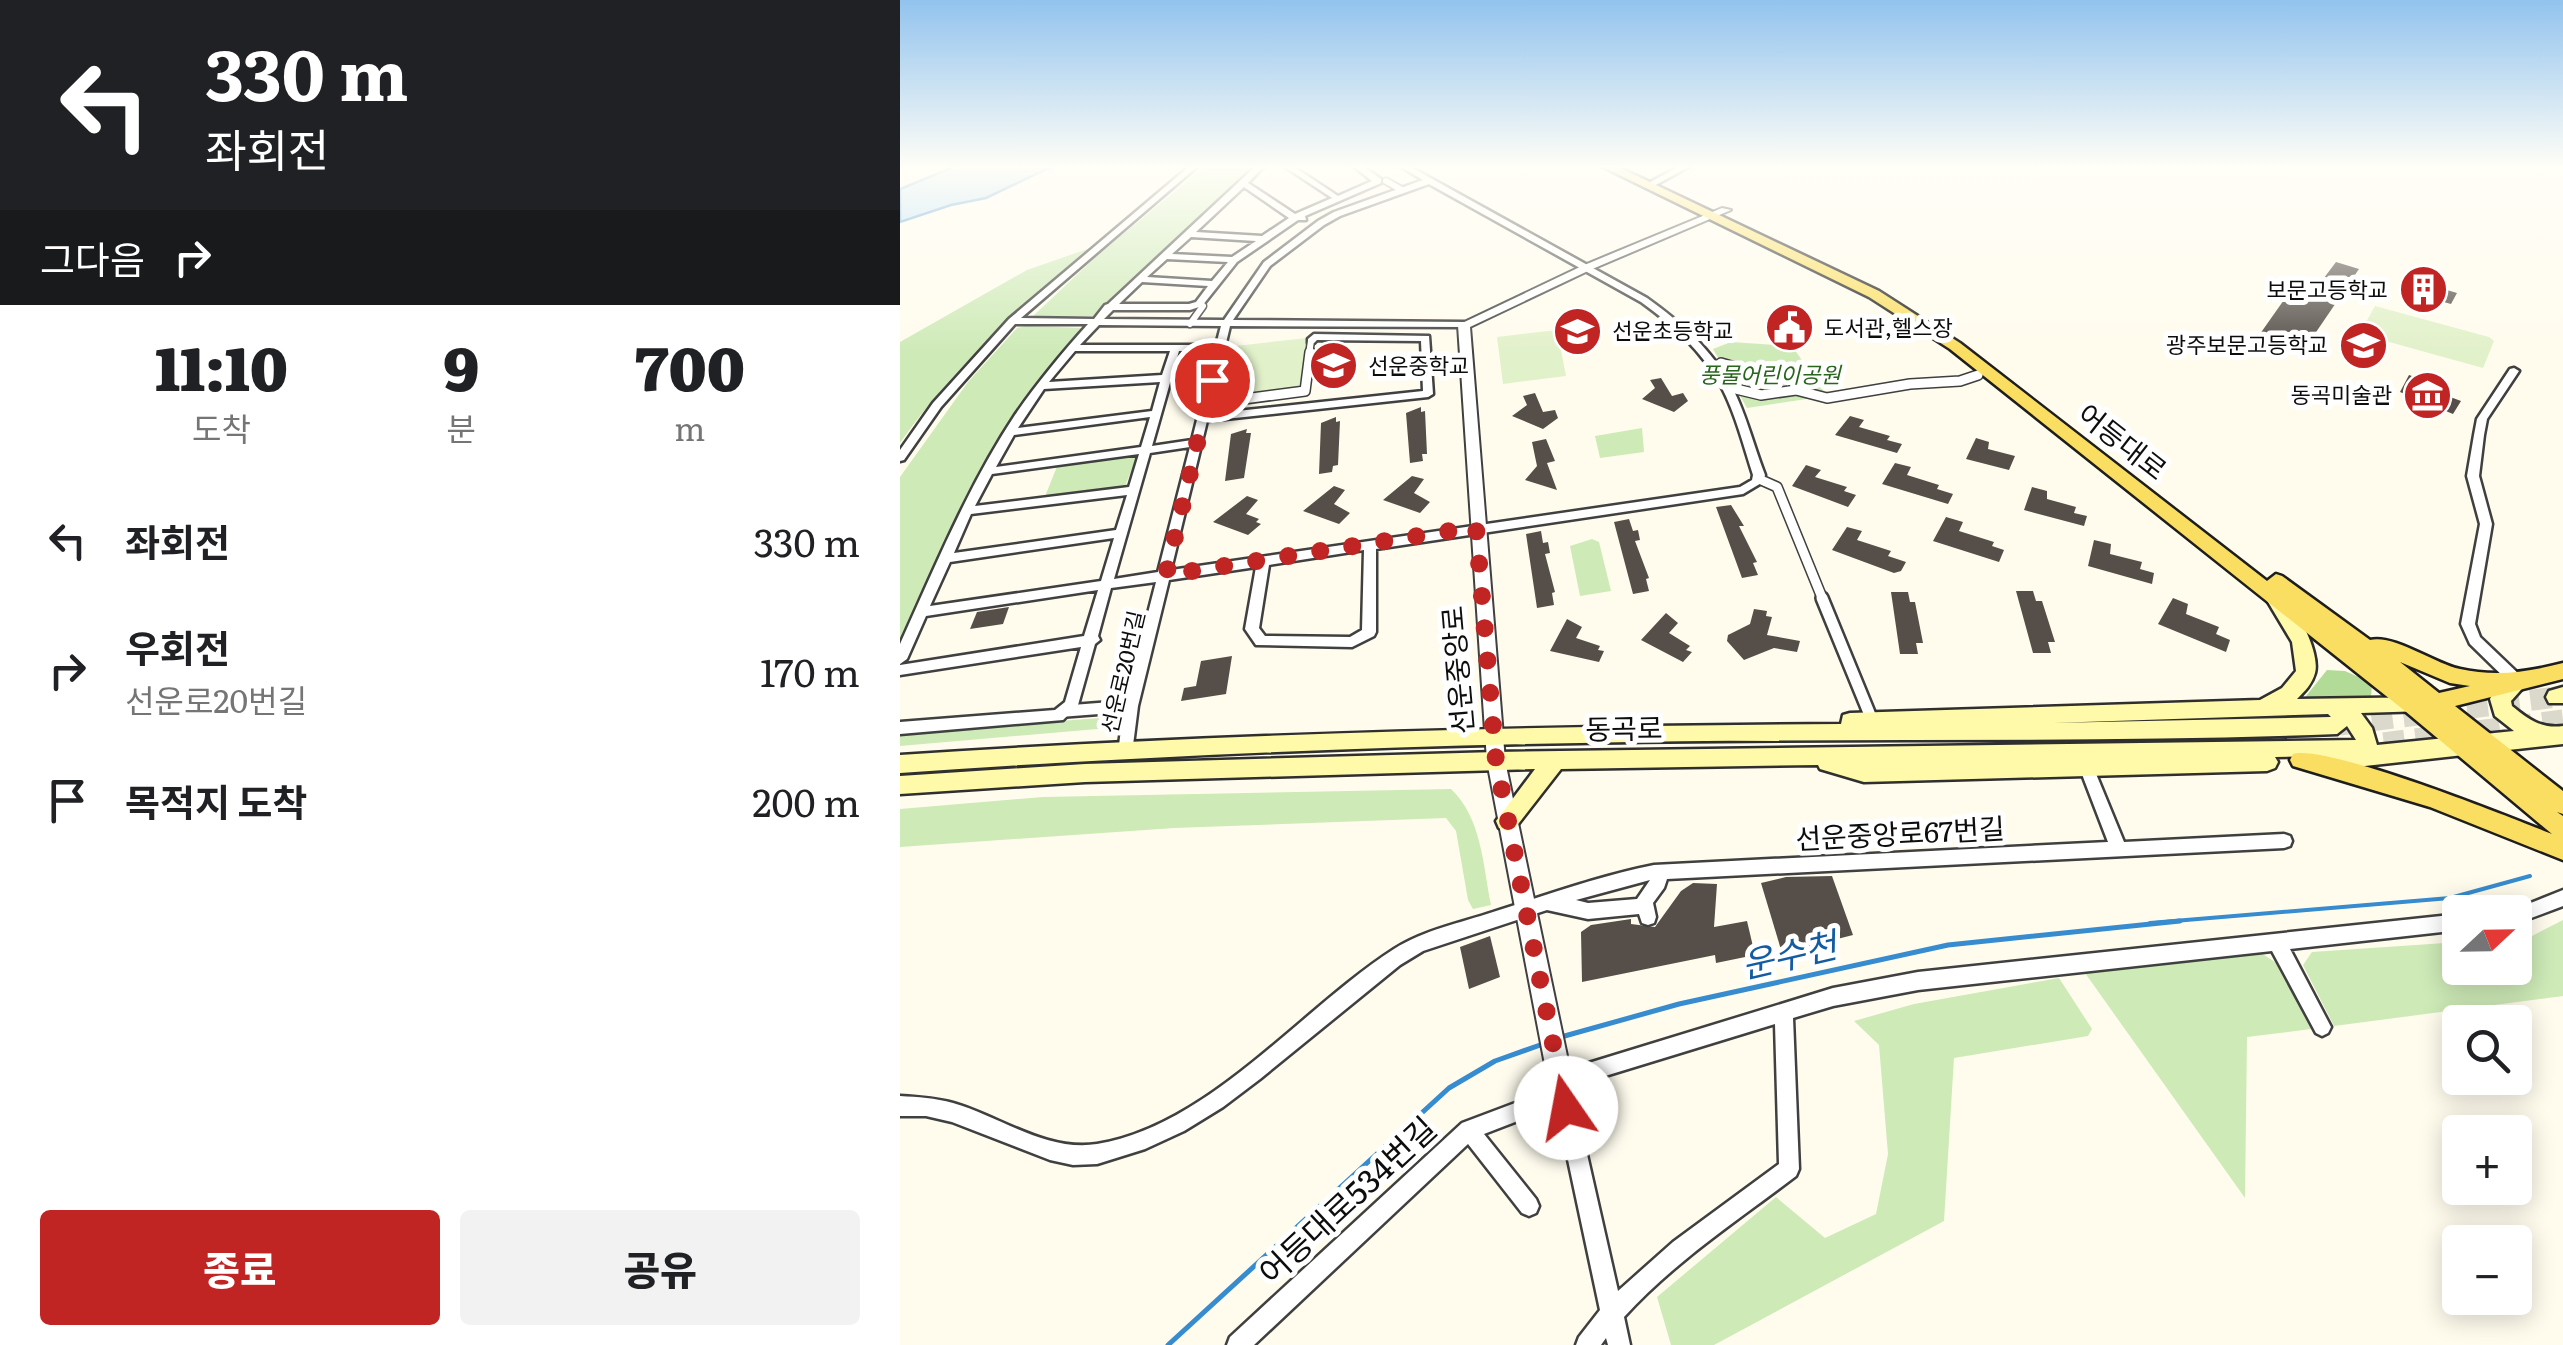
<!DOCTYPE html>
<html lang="ko">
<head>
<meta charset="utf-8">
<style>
  :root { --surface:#fff; --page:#f2f2f2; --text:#202124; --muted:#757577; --accent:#c02423 }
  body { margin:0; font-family:Literata,"Noto Sans KR",serif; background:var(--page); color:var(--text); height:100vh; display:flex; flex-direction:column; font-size:38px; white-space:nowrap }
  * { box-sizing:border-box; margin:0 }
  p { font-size:32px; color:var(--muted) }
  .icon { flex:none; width:55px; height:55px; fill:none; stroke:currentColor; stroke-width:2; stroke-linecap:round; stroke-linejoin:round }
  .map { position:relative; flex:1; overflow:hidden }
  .side { display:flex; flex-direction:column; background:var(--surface); width:900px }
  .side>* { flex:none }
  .guide { background:#202124; color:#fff; overflow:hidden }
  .needle { width:65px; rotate:68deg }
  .controls { position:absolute; left:1542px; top:895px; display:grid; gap:20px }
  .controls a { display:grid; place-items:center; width:90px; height:90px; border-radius:10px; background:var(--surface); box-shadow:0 5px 25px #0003; font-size:50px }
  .pin { position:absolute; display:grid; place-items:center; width:85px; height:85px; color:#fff; margin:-42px; border:5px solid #fff; border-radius:50%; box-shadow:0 2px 10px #0007 }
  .me { position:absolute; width:110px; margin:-55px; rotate:348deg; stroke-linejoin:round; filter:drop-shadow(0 0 8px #0008) }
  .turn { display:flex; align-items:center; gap:35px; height:210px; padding:0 40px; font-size:45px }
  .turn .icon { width:130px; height:130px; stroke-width:2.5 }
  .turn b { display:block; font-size:70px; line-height:85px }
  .then { display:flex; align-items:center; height:95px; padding:0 40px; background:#0003; gap:20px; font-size:38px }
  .eta { display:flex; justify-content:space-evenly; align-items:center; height:170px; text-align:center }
  .eta b { font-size:60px; font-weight:800; line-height:70px }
  .action { display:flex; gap:20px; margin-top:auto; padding:20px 40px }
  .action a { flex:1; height:115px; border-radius:10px; background:var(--accent); color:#fff; font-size:40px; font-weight:800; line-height:115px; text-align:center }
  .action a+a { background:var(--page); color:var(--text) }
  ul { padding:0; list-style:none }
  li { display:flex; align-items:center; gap:30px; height:130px; padding:0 40px }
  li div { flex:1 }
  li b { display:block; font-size:38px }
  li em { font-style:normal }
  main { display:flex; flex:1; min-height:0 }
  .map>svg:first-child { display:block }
</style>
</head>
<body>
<main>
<section class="side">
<div class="guide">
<div class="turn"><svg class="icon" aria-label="left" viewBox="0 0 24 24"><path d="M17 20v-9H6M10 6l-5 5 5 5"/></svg><div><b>330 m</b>좌회전</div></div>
<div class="then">그다음<svg class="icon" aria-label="right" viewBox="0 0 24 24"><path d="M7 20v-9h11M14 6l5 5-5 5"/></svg></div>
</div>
<div class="eta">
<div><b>11:10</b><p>도착</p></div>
<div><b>9</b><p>분</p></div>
<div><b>700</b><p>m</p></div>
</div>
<ul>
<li><svg class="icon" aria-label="left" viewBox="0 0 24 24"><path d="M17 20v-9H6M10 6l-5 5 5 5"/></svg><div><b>좌회전</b></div><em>330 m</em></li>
<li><svg class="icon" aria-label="right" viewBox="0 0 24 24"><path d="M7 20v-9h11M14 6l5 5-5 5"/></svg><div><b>우회전</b><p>선운로20번길</p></div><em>170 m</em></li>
<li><svg class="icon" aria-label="arrive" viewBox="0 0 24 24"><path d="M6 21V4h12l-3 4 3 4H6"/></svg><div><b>목적지 도착</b></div><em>200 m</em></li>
</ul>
<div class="action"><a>종료</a><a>공유</a></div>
</section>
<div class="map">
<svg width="1663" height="1345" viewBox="0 0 1663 1345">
  <rect width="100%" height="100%" fill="#fffcee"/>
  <g fill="#ceeab7">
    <polygon points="307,165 357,165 195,316 131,318 200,253"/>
    <path d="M190,248C120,308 53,367 0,443V342L127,270Z"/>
    <path d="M126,326L182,328C102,423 53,531 0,643V477L68,382L117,328Z"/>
    <polygon points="831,342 892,346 927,396 847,408 813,349"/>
    <polygon points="742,428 744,452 700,458 695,436"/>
    <polygon points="238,454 225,486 144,499 158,464"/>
    <polygon points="692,539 699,542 711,591 680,596 670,546"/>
    <polygon points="214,717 209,728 0,746 0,733"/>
    <path d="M551,789C582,818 583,866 591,905L573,909L568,900L556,831L546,818L274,828L0,847V809L143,797Z"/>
    <polygon points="1663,920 1663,996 1434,1026 1403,965 1412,952 1560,942 1560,968 1615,968 1615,938 1632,936"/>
    <polygon points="1361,953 1378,964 1411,1029 1347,1037 1345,1198 1185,973"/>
    <polygon points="1159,978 1192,1029 1188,1036 1054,1058 1044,1221 814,1345 771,1345 757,1297 876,1197 925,1238 976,1214 988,1154 979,1045 954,1021 1014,1004"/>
  </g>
  <polygon fill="#b1db96" points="1427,670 1445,671 1472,683 1471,698 1398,706"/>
  <g fill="#e1f1c9">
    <polygon points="1475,306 1589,337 1594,341 1583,368 1464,335 1460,333"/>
    <polygon points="657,330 666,376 603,384 597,337"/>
    <polygon points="407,338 400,387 323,396 335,346"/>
  </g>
  <polygon fill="#b1d9f7" stroke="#378bcf" stroke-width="2.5" points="58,165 155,165 86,198 51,205 0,222 0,189"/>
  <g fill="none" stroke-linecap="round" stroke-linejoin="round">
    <polyline stroke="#378bcf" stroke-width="4" points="1250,923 1550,898 1630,876"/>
    <g stroke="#378bcf" stroke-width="5">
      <polyline points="661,1037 779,1004 1048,945 1280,921"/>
      <polyline points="268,1345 549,1088 595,1061 643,1044"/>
    </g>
  </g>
  <g fill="#564f49">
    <polygon points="1436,262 1459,269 1410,341 1394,336 1384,351 1355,341 1386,297 1405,303"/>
    <polygon points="1523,283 1557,293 1551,304 1529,298 1526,303 1513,299"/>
    <polygon points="1509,375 1541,386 1537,392 1561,401 1553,414 1500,392"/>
    <polygon points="761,378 772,396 783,393 788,401 774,412 742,399 755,388 750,380"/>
    <polygon points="635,393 643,412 655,410 658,418 643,429 612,416 627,405 623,396"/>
    <polygon points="521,407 521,412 525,411 527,454 522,454 523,461 510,463 506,413"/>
    <polygon points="950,416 964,420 959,427 990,436 987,440 1002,444 997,453 935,435"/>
    <polygon points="436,417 436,422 440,421 438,465 433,466 432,472 419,474 421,423"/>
    <polygon points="347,429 346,433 351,433 344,478 325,481 331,434"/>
    <polygon points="1076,438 1089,442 1088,449 1115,456 1109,470 1066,459"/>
    <polygon points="646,439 655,461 647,463 657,490 625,480 637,466 632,442"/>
    <polygon points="995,463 1011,467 1007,475 1039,485 1037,489 1053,494 1048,504 982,484"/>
    <polygon points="906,465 921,470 915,477 947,487 944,491 956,495 948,507 892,486"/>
    <polygon points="512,476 524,479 514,493 530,502 520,513 483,500"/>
    <polygon points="434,486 445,490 434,504 450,513 439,524 403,511"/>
    <polygon points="1132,487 1147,491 1147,499 1176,507 1174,513 1187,516 1184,526 1124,510"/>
    <polygon points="347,496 358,500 346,514 359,519 356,522 361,524 348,535 313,522"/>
    <polygon points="831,505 844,526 839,526 857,562 853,563 858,575 842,578 816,507"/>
    <polygon points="1046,517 1063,522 1059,531 1094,542 1092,546 1104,550 1099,562 1033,541"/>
    <polygon points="729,519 733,531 738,530 740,540 735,541 749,578 746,579 749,591 733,594 714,522"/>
    <polygon points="947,527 962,531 957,540 991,551 988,556 1006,562 1001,571 994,573 932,550"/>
    <polygon points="641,531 643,543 648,542 650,553 645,554 655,592 652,593 654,605 637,608 626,534"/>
    <polygon points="1194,540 1211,544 1210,554 1242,562 1240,569 1254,573 1252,584 1188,566"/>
    <polygon points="1116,591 1133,591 1136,601 1142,601 1155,642 1148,642 1151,653 1133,653"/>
    <polygon points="991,592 1008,592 1010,602 1015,602 1023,643 1016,643 1018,654 1000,654"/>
    <polygon points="1273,598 1288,604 1286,614 1319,627 1316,634 1330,640 1326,652 1258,624"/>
    <polygon points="109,607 103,624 70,629 77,612"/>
    <polygon points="854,609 867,611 866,616 872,617 867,635 900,641 897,652 874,648 844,660 827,641 828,635 850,624"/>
    <polygon points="766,613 778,623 769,633 790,646 786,650 792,652 783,662 741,640"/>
    <polygon points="667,619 682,627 676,638 700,646 698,650 704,651 699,662 650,651"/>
    <polygon points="332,656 326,694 281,701 284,688 296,686 301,661"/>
    <polygon points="932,876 953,935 882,953 861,883 886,877"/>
    <polygon points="793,883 817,884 814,927 847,921 855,955 816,963 815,955 682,982 681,932 691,925 731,919 731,924 755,927 781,891"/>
    <polygon points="590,936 600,977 569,989 560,947"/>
  </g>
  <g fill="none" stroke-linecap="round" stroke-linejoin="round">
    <g stroke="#dbd8cc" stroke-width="21" stroke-dasharray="21 11" stroke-linecap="butt">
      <polyline points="1440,725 1656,697"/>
      <polyline points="1452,747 1663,720"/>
    </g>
    <defs>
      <g id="pedestrian-far2">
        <polyline points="486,181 502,190"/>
        <polyline points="290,324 303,306"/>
        <polyline points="409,354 411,341"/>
      </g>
      <g id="pedestrian-far1">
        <polyline points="821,363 845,370"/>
        <polyline points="836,389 861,395 896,390 927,398 1010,384 1060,381 1078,375"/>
        <polyline points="306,404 405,391 410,352"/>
        <polyline points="859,479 877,487 923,600"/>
      </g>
      <g id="pedestrian">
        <polyline points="922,598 972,720"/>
        <polyline points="166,711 231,706"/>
      </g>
      <g id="minor">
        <path d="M291,165H299L121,318L194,319L205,305L208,304L357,165H365L348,183L395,214L432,198L382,165H391L438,196L472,181L452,165H461L481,179V183L405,216L406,220H398L337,262L302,306L290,310H213L204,319L324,320L364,262L418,221L434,212L523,180L498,165H507L747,298C782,323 812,350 832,387C846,414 854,447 865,475L863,482L843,494L476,549V632L474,636L452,647L356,645L345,629L356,567L269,580L238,706L232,753L230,757L225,759L220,757L218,753L224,706L256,582L211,588L198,636L200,640L195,644L178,705L163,720L0,734V722L155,710L165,702L181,647L0,675V665L184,636L198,590L26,616L7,659L0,664V644C35,567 68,486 115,415C137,383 162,353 188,324H115L41,407L4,460L0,461V450L33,403L109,319ZM529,184L741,302C774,326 801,350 821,386C835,412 844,447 853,475L852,480L840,487L271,570L307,421L528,397L533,394L529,336L414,334L408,339V343H414L417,340L521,341L523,391L309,414L330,326L567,327V323L564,322L333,320L370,266L424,225L440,216ZM344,187L389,218L362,236L296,232ZM291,237L356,241L332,257L272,254ZM267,259L328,262L312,281L247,277ZM242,282L308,286L296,302L289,304H219ZM199,325L321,326L316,345H180ZM175,351H270L262,375L149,382ZM279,351H314L292,440L252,446ZM260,382L252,411L118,428L144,389ZM250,417L241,447L96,467L114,435ZM290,447L258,572L214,579L250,453ZM239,454L229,487L75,506L92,474ZM227,495L216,530L54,553L71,514ZM214,538L201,581L30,606L50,562ZM464,550L462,630L450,637L365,636L359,628L369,565Z"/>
        <polygon points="782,165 792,165 750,188 743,186"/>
        <polygon points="1614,368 1619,371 1587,419 1584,435 1579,476 1592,524 1575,624 1580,637 1623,678 1625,682 1623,686 1613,686 1570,644 1561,624 1580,524 1567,476 1574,435 1577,419 1610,369"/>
        <path d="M1187,763L1192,765L1194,769L1224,842L1384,834L1390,836L1392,841L1390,846L1384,848L767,879L764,888L753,903L756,917L754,923L748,925L742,923L739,914L688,919L647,910L523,951L500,965L360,1079L323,1107L284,1131L245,1149L197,1164L173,1165L150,1160L52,1122L26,1116H0V1096C18,1097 35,1098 53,1103C99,1116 146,1152 197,1144C309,1126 402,1008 494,949C524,930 560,923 593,912C647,895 699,876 754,865L1208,842L1180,769L1182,765ZM750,880L737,899L688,903L676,900Z"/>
        <polygon points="1663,890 1663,906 1615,924 1615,912 1608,912"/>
        <path d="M1560,914V930L1390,949L1431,1027L1428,1033L1422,1036L1416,1033L1372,951L1018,990L933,1006L893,1018L899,1169L896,1176C837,1221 774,1262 724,1317L730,1345H708L706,1338L701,1345H676L679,1337L700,1310L654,1094L636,1114L584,1134L636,1199L639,1206L636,1213L629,1216L622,1213L568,1144L354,1345H327L330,1337L562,1123L623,1100L652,1068L659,1066H679L933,988L1018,972ZM875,1024L879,1164L773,1242L718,1291L671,1084H679Z"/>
      </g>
      <polygon id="tertiary" points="822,208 831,210 690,270 570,327 605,761 671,1075 667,1083 659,1087 651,1083 647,1075 587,761 558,325 682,266"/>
      <g id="secondary">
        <path d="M1374,590C1393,598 1421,652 1415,673C1412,684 1405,691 1397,699L1532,697L1535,703L1532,709L1525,711L1461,713L1472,728L1477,745L1614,731L1595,716L1590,699C1596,687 1611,672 1625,676L1628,682L1611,701L1612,706C1628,719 1641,729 1663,726V744L1456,767L1423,765L1422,756L1375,757L1378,762L1375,768L1367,771L964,782L920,769L918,765L661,769L615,828L607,831L599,828L596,821L635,769L185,782L0,794V776L185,764L596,752L1456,740L1447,726L1437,734C1185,744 933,737 680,743C454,747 226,757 0,773V755C313,734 627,726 941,724L943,715L950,713L1360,700L1382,688L1396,671L1392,642L1365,597ZM1428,714L1431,717L1152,723Z"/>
        <polygon points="1663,687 1663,703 1649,703 1646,697 1649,691"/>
      </g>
      <path id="primary" d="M699,165H714L979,291L1060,343L1367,581L1376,574L1382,576L1470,640C1494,634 1535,664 1560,669C1596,677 1628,672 1663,663V679L1555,706L1663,791V814L1657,812L1663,816V860L1530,807L1393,766L1390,760L1393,754C1425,743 1612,818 1652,834L1505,711L1050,349L969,297ZM1500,662L1550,683L1570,686L1539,693Z"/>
    </defs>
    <use href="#pedestrian-far2" stroke="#404040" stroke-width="9"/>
    <use href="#pedestrian-far1" stroke="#404040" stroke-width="12"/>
    <use href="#pedestrian" stroke="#404040" stroke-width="16"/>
    <use href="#minor" stroke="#404040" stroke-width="5"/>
    <use href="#tertiary" stroke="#404040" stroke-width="4"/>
    <use href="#secondary" stroke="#2f2f2f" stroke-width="5"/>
    <use href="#primary" stroke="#1e1e1e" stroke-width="5"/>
    <use href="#pedestrian-far2" stroke="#fff" stroke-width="6"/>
    <use href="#pedestrian-far1" stroke="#fff" stroke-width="9"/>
    <use href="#pedestrian" stroke="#fff" stroke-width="11"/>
    <use href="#minor" fill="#fff" fill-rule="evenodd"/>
    <use href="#tertiary" fill="#fff" fill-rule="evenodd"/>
    <use href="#secondary" fill="#fffaa9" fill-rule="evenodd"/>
    <use href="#primary" fill="#fade62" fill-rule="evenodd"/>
  </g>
  <linearGradient id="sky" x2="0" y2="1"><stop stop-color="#92c3ee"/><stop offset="0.47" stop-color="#fffef7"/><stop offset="1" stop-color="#fffef7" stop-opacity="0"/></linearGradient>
  <rect width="1663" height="354" fill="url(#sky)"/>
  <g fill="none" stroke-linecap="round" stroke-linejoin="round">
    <polyline stroke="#c02423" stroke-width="18" stroke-dasharray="0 32.4" points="312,380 266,575 576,527 596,761 666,1108"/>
  </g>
  <defs>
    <symbol id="building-disc" viewBox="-11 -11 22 22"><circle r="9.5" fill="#c02423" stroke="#fff"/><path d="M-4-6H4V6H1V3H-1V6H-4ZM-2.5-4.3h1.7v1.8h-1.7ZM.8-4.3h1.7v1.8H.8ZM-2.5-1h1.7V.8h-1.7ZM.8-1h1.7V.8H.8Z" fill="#fff"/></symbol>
    <symbol id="civic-disc" viewBox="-11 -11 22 22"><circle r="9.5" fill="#c02423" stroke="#fff"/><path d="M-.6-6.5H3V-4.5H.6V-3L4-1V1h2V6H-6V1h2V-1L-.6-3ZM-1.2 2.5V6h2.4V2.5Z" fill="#fff"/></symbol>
    <symbol id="school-disc" viewBox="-11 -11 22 22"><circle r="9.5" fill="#c02423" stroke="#fff"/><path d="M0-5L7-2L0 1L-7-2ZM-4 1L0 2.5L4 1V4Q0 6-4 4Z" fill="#fff"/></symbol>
    <symbol id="museum-disc" viewBox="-11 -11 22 22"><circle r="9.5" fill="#c02423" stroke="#fff"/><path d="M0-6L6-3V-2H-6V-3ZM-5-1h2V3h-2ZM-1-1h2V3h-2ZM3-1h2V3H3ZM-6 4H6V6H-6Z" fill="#fff"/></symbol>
  </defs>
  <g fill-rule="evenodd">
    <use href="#building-disc" x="1496" y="262" width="55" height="55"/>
    <use href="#civic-disc" x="862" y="300" width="55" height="55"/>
    <use href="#school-disc" x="650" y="304" width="55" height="55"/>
    <use href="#school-disc" x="1436" y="318" width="55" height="55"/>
    <use href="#school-disc" x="406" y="338" width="55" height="55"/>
    <use href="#museum-disc" x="1500" y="368" width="55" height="55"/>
  </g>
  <g text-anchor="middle" stroke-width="10" stroke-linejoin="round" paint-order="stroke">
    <g font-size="22" fill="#0d0d0d" stroke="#fff" text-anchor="end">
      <text x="1488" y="298">보문고등학교</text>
      <text x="924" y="336" text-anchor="start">도서관,헬스장</text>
      <text x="712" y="339" text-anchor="start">선운초등학교</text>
      <text x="1428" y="353">광주보문고등학교</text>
      <text x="468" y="374" text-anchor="start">선운중학교</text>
      <text x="1492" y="403">동곡미술관</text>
    </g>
    <g font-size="22" font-style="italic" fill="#28661c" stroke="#fff">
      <text x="870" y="383">풍물어린이공원</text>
    </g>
    <g font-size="22" fill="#0d0d0d" stroke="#fff">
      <text transform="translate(223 672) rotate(-77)" y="8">선운로20번길</text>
    </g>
    <g font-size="28" fill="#0d0d0d" stroke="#fff">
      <text transform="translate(1222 442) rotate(38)" y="10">어등대로</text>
      <text transform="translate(558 670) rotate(-95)" y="10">선운중앙로</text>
      <text transform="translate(724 729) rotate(-1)" y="10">동곡로</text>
      <text transform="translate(1000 834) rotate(-3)" y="10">선운중앙로67번길</text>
    </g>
    <g font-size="32" fill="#0d0d0d" stroke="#fff">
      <text transform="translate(448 1201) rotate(-43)" y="11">어등대로534번길</text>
    </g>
    <g font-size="35" font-style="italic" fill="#145ca1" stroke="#fff">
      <text transform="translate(889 956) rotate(-13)" y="12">운수천</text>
    </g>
  </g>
</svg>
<div class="controls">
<a><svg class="needle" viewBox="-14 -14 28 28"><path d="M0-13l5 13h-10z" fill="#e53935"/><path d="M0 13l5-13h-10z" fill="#757577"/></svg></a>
<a><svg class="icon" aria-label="search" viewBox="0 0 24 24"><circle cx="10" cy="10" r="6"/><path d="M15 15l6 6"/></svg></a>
<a>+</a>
<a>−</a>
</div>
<div class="pin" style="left:312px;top:380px;background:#d93025"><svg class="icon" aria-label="arrive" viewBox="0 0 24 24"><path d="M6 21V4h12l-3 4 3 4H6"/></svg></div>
<svg class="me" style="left:666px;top:1108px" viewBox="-20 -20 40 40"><circle r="19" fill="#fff"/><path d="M0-13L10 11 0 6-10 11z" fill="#c02423"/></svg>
</div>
</main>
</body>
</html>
